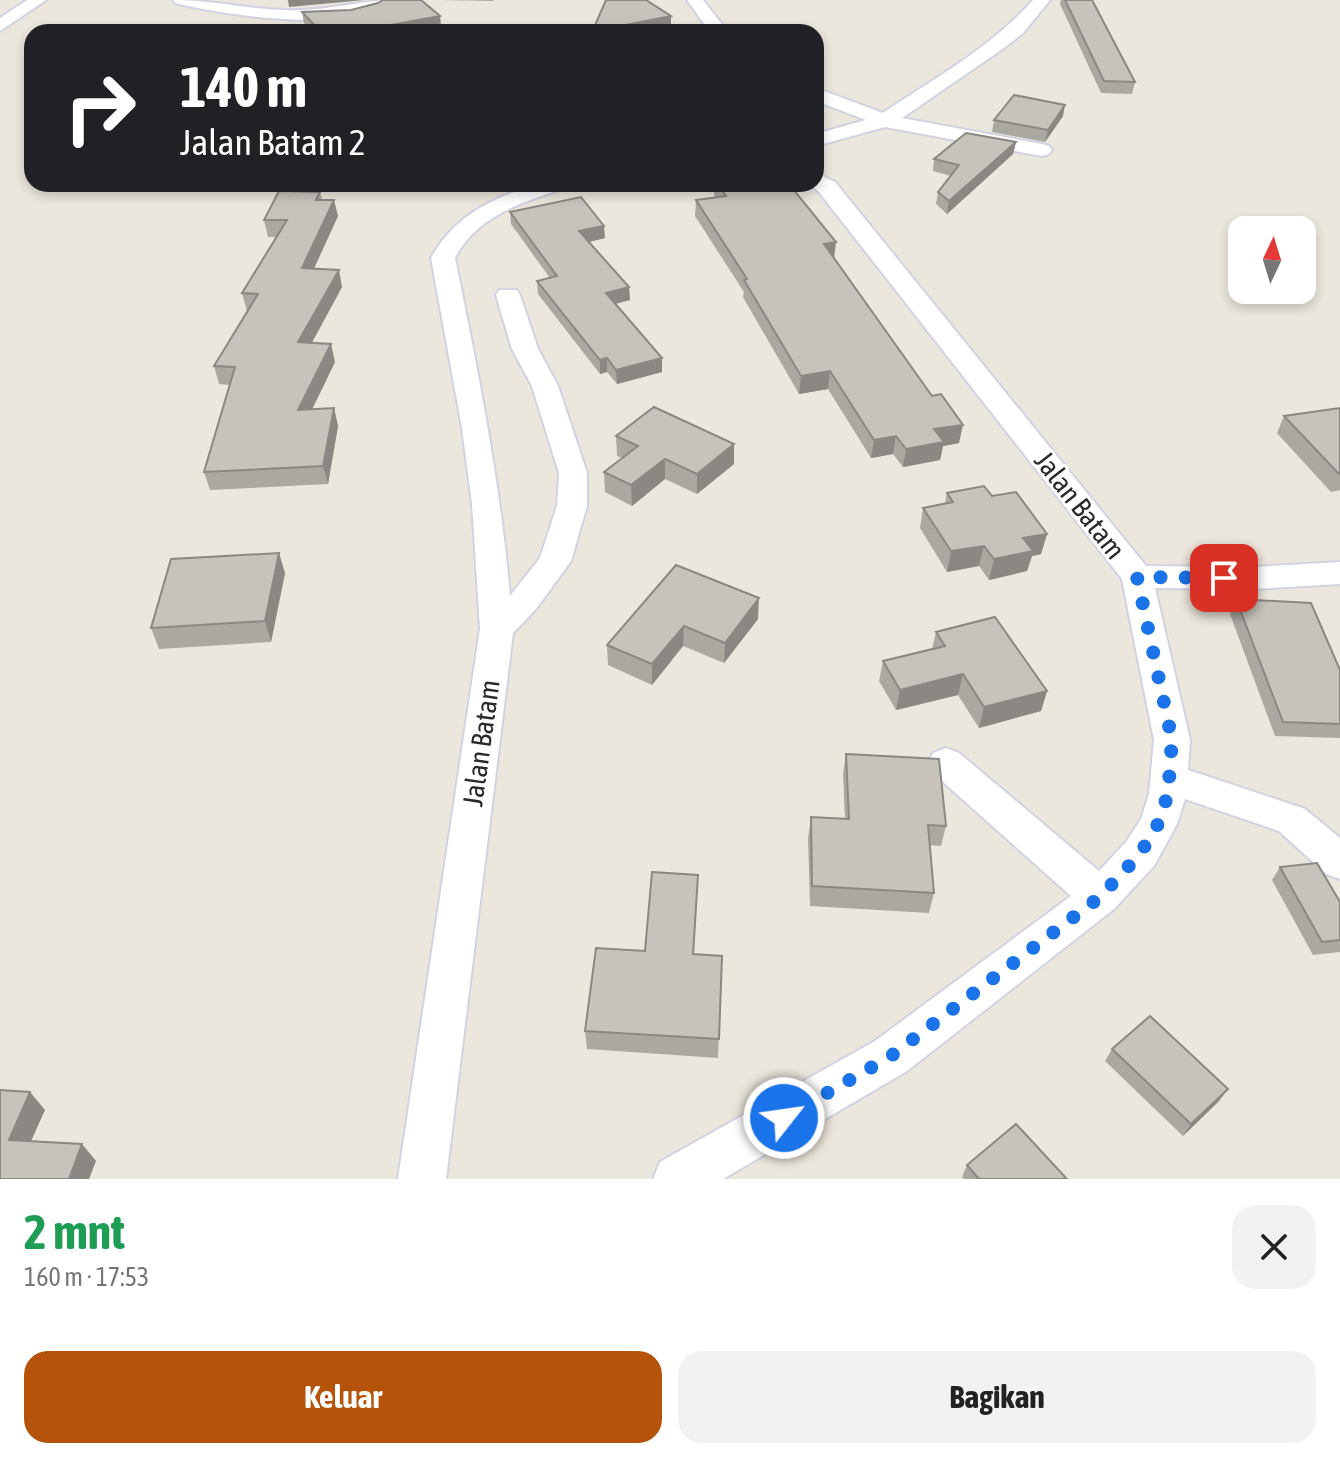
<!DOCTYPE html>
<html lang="id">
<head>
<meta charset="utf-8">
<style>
  :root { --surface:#fff; --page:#f2f2f2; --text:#222; --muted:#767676; --accent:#b45309 }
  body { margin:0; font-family:"Asap Condensed",sans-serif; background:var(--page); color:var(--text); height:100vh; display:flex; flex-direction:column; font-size:30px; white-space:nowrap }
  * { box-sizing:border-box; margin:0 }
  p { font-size:26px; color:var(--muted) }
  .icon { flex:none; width:44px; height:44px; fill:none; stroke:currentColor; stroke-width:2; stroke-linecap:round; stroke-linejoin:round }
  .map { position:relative; height:1179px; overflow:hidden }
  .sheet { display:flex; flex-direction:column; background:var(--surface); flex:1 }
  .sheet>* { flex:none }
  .banner { position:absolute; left:24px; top:24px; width:800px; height:168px; border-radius:24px; box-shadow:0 4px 12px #0003; background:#202124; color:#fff; overflow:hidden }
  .needle { width:52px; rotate:4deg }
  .fabs { position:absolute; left:1228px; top:216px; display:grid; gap:16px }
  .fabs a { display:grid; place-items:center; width:88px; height:88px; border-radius:16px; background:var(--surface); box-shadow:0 4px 12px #0003; font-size:40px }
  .pin { position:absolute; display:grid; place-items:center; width:68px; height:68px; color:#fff; margin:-34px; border-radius:16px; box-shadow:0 4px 12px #0006 }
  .me { position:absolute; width:88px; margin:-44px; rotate:60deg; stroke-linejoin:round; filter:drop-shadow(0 0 6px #0008) }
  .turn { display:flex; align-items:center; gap:28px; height:168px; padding:0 24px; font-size:36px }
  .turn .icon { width:104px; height:104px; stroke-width:2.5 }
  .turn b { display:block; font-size:56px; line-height:68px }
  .round { display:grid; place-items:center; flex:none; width:84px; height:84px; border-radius:24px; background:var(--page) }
  .head { display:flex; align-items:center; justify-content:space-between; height:136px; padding:0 24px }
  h1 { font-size:48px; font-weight:700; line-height:60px; color:#1e9e55 }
  .button { display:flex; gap:16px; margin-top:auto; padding:16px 24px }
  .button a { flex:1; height:92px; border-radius:24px; background:var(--accent); color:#fff; font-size:32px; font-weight:700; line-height:92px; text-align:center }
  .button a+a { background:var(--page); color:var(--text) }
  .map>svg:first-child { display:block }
</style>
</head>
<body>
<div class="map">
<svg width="1340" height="1179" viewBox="0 0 1340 1179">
  <rect width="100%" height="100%" fill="#ece7dc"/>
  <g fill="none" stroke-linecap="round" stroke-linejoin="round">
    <defs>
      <g id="street">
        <polygon points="27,0 46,0 0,31 0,18"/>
        <path d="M173,0C211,0 247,9 285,10C324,12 359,0 397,0C359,36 223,15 175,3Z"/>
        <polygon points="687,0 703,0 728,32 710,32"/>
        <path d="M1033,0H1050L1023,33L1004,48L902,118L1042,144L1049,146L1052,150L1049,154L1042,156L885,127L816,146V134L866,120L816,101V88L883,113C935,78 992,47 1033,0Z"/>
        <polygon points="816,173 835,182 1146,566 1253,567 1340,562 1340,584 1253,589 1155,588 1190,740 1188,770 1305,809 1340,838 1340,879 1326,874 1279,831 1185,799 1177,824 1154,866 1114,909 907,1071 723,1179 653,1179 660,1162 875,1041 1071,896 933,773 928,763 933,753 946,748 959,753 1099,871 1126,842 1141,819 1149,794 1154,740 1122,579 819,192 809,184 816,184"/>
        <path d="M537,184H570L566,188C524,201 476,216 455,258C478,371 500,481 510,596L540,558L557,506L559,473L532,386L512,349L496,295L499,290H517L520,295L538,349L558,386L587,473V506L571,561L536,609L513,633L446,1179H398L480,629L472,504L462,428L431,258C454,216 492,198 537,184Z"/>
      </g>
    </defs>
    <use href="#street" stroke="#d2d3e2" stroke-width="4"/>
    <use href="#street" fill="#fff" fill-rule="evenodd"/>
  </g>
  <g fill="#aba8a2">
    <polygon points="439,0 494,0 493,1"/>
    <polygon points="1061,0 1092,0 1135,82 1132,94 1101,93 1060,4"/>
    <polygon points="351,10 441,26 412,32 313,32 304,23 302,12"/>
    <polygon points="1063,116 1045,142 992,132 994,120"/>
    <polygon points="1016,142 1013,154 947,214 936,204 938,192 951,176 933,171 934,159"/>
    <polygon points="714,184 718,184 835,258 959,443 943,446 940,460 903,467 893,454 871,458 828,389 799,394 743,297 744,292 695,216 696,200 715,197 714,195"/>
    <polygon points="320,192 322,200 338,216 314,269 342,287 312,343 335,362 312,409 334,408 338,426 328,484 210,490 204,472 230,385 219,384 214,366 247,311 242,293 276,237 268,237 264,220"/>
    <polygon points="510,212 605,238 589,242 629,287 630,300 615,304 662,358 662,372 617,384 607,372 600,374 538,294 537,281 550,278 511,224"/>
    <polygon points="1340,408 1340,490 1331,492 1277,433 1284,416"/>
    <polygon points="616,436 734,444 734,464 697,494 665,479 632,506 605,492 604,472 622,458 617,456"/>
    <polygon points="947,493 1047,534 1041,554 1032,556 1027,571 989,580 979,566 947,572 920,528 923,508 945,504"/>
    <polygon points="676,565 758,619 724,663 683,646 652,685 608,665 607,645"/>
    <polygon points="285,573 271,642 159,649 151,628"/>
    <polygon points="1236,599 1340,670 1340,738 1275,736 1230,614"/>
    <polygon points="936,632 1047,691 1041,711 979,728 958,695 896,710 879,681 883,661 932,649"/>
    <polygon points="846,754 946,826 941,846 930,845 934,893 929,913 810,906 808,838 811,817 845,819 843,774"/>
    <polygon points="1280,867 1340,902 1340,952 1313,955 1272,880"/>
    <polygon points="697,895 694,954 722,956 718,1058 587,1049 585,1031 645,951"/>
    <polygon points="1112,1049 1219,1101 1183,1136 1105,1061"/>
    <polygon points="967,1165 1067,1179 964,1179 962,1177"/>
  </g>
  <g fill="#8b8884">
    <polygon points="288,0 365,0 289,7"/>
    <polygon points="440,16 441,26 412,32 353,32"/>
    <polygon points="671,16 671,26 643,32 623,32 625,25"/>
    <polygon points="1065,105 1063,116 1045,142 1048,130"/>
    <polygon points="1016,142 1013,154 947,214 949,201"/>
    <polygon points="334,200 338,216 306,285 302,268"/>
    <polygon points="604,226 605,238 580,244 579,231"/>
    <polygon points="836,242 834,259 824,244"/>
    <polygon points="339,270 342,287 302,360 298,342"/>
    <polygon points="629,287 630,300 607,306 606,293"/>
    <polygon points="331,344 335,362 303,428 298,410"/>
    <polygon points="607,358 607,372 600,374 600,360"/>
    <polygon points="662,358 662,372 617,384 616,370"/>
    <polygon points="830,371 828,389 799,394 801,376"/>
    <polygon points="334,408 338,426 328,484 323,466"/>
    <polygon points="963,425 959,443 943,446 940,460 903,467 906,449 934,429"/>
    <polygon points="896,436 893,454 871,458 874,440"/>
    <polygon points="734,444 734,464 697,494 697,474"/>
    <polygon points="665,459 665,479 632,506 631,485"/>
    <polygon points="1047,534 1041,554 1032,556 1027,571 989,580 994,559 1023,538"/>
    <polygon points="984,546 979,566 947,572 951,551"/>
    <polygon points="279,553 285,573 271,642 265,621"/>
    <polygon points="759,598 758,619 724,663 725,643"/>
    <polygon points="684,626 683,646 652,685 652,664"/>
    <polygon points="963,674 958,695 896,710 900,690"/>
    <polygon points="1047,691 1041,711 979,728 984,707"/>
    <polygon points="1228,1089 1219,1101 1183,1136 1191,1124"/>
    <polygon points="30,1092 45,1110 24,1157 9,1140"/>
    <polygon points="82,1144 96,1161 89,1179 69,1179"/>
  </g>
  <g fill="#c7c3bc" stroke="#8b8884" stroke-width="2">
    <polygon points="383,0 421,0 440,16 353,32 321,32 302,12 351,10 378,3"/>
    <polygon points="606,0 646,0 671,16 625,25 623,32 592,32"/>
    <polygon points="1065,0 1092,0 1135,82 1104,81"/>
    <polygon points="1014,95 1065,105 1048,130 994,120"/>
    <polygon points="966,133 1016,142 949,201 938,192 959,165 934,159"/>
    <polygon points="718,184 761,184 763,186 789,184 836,242 824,244 932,396 941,394 963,425 934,429 944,442 906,449 896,436 874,440 830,371 801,376 744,280 747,279 696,200 726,196"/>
    <polygon points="279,191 320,192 316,200 334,200 302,268 339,270 298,342 331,344 298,410 334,408 323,466 204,472 235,367 214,366 258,294 242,293 287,220 264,220"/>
    <polygon points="581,197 604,226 579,231 629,287 606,293 662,358 616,370 607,358 600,360 537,281 557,276 510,212"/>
    <polygon points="654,407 734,444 697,474 665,459 631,485 604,472 638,446 616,436"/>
    <polygon points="1340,408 1340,474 1339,474 1284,416"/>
    <polygon points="984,486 992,496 1016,492 1047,534 1023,538 1033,551 994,559 984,546 951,551 923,508 953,502 947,493"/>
    <polygon points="279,553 265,621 151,628 171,559"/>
    <polygon points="676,565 759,598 725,643 684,626 652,664 607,645"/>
    <polygon points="1236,599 1311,603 1340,670 1340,724 1283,722"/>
    <polygon points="995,617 1047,691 984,707 963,674 900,690 883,661 945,646 936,632"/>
    <polygon points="846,754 939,759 946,826 928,825 934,893 812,886 811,817 849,819"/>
    <polygon points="1317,863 1340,902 1340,940 1322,942 1280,867"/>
    <polygon points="652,872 698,875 693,954 722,956 719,1039 585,1031 596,948 645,951"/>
    <polygon points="1150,1016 1228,1089 1191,1124 1112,1049"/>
    <polygon points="0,1090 30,1092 9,1140 82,1144 69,1179 0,1179"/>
    <polygon points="1016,1124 1067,1179 979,1179 967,1165"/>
  </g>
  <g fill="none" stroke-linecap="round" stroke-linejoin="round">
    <polyline stroke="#1a73e8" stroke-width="14" stroke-dasharray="0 25.2" points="784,1118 891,1056 1100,897 1140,854 1158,824 1168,794 1172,740 1137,577 1224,578"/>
  </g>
  <g text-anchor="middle" stroke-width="6" stroke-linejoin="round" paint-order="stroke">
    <g font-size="28" fill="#2a2a2a" stroke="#fff">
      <text transform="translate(1080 505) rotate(52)" y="10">Jalan Batam</text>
      <text transform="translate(481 743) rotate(-82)" y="10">Jalan Batam</text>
    </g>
  </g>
</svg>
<div class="fabs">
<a><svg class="needle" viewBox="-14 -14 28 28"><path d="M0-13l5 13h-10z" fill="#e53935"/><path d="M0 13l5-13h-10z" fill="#767676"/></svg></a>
</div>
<div class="pin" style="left:1224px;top:578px;background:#d93025"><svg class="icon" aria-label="arrive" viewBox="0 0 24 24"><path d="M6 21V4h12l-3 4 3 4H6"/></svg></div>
<svg class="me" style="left:784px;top:1118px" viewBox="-20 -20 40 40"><circle r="17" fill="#1a73e8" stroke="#fff" stroke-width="3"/><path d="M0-11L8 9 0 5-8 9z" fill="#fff"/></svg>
<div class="banner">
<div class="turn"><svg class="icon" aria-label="right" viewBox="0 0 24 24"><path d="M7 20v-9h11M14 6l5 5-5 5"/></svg><div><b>140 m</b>Jalan Batam 2</div></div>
</div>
</div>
<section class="sheet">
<div class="head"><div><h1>2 mnt</h1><p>160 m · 17:53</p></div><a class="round"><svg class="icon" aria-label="close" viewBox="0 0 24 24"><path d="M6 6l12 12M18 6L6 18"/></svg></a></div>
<div class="button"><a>Keluar</a><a>Bagikan</a></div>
</section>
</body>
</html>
